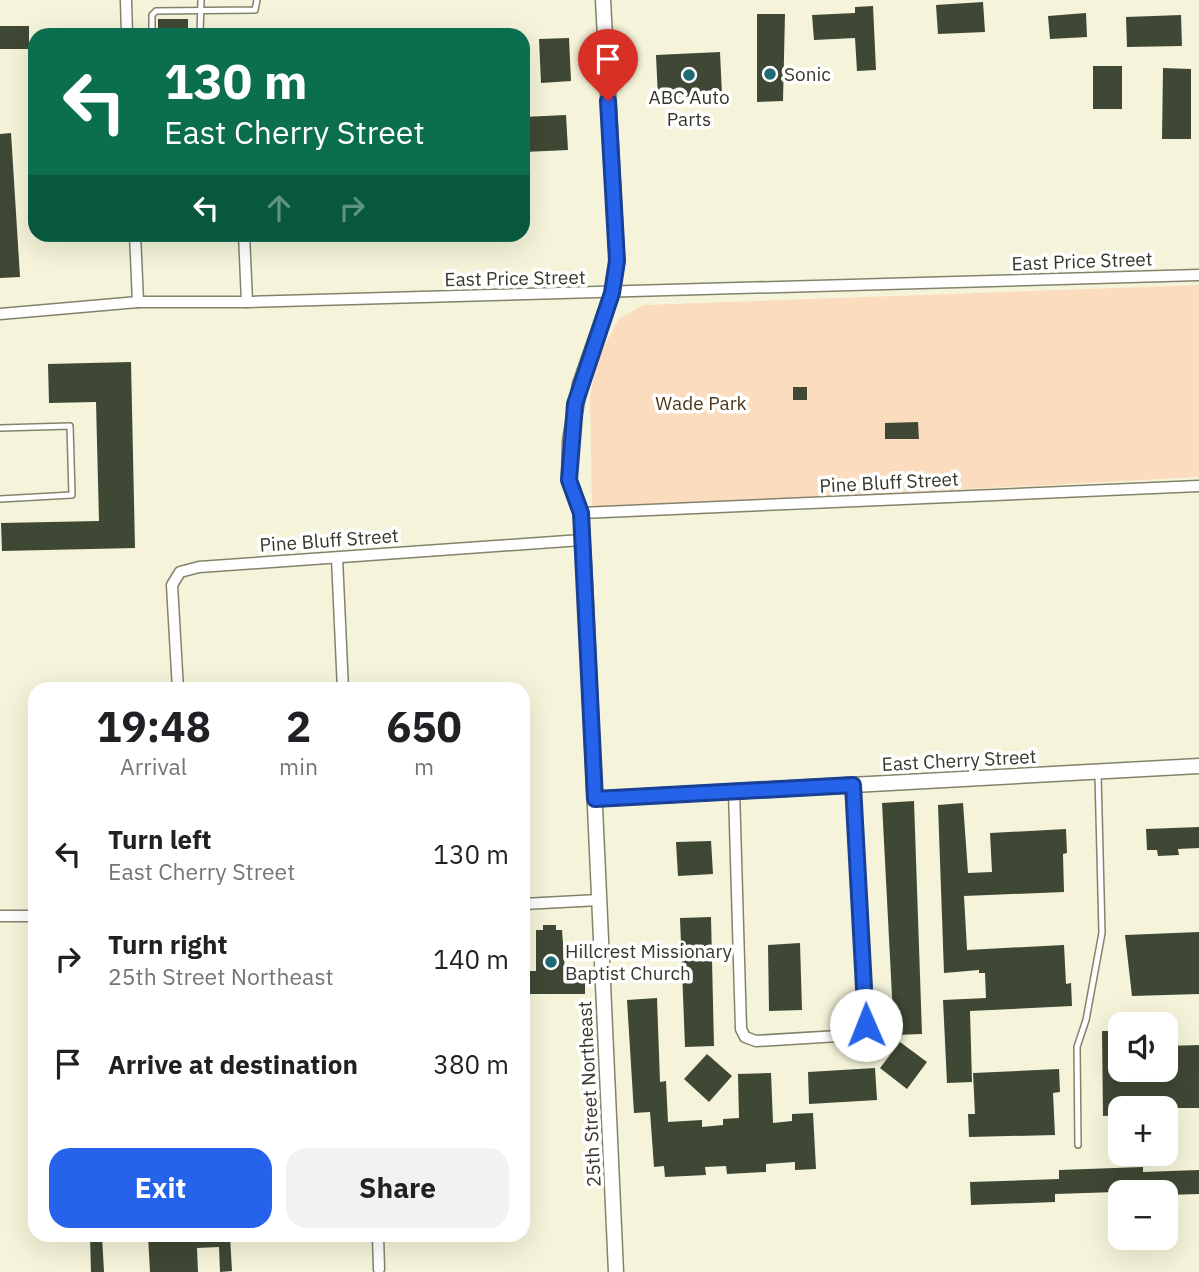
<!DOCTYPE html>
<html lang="en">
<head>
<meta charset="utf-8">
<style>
  :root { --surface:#fff; --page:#f2f2f2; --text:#202124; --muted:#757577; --accent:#2563eb }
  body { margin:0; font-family:"IBM Plex Sans",sans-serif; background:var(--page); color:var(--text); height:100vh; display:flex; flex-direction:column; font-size:26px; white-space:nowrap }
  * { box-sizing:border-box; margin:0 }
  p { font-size:23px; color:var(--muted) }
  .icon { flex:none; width:38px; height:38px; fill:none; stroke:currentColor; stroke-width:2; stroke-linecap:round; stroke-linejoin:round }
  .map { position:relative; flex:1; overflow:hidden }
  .details { position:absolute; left:28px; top:682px; width:502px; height:560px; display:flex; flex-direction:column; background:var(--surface); border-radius:21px; box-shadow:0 7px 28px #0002 }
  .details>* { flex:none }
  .top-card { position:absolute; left:28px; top:28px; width:502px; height:214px; border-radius:21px; box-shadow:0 7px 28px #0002; background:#0b6e4f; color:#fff; overflow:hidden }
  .buttons { position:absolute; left:1108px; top:1012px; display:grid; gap:14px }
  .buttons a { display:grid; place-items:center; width:70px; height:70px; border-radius:14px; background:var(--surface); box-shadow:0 7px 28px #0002; font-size:35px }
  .pin { position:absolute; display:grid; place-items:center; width:60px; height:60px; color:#fff; margin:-72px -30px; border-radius:50% 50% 50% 0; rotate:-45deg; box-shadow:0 0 7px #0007 }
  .pin .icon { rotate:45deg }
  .me { position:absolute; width:77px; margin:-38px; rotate:359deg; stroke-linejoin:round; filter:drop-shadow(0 0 5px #0008) }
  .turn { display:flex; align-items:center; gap:24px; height:147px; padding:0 21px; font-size:32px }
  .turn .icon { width:91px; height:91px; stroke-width:2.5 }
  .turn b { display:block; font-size:49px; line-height:60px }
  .lanes { display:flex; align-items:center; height:66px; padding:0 21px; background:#0003; justify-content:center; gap:35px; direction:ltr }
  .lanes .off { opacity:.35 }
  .eta { display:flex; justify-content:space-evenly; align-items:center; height:119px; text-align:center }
  .eta b { font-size:42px; font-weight:700; line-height:49px }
  .primary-button { display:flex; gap:14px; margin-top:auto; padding:14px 21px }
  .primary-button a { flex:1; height:80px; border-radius:21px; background:var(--accent); color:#fff; font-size:28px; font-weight:700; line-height:80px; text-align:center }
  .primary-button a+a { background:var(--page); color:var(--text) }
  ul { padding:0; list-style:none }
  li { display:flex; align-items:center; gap:21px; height:105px; padding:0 21px }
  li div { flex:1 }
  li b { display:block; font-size:26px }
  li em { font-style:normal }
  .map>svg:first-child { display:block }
</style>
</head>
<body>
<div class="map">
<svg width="1199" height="1272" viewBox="0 0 1199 1272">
  <rect width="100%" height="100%" fill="#f5f4da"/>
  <polygon fill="#fcdcbe" points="1199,285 1199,477 592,509 590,396 599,355 619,319 643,305"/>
  <g fill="#3f4834">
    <polygon points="983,2 985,32 938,34 936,5"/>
    <polygon points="873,6 876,70 857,71 855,38 814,40 812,15 855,13 855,7"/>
    <polygon points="1086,13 1087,37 1050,39 1048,16"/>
    <polygon points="757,14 785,14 783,101 757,102"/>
    <polygon points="1181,15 1182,46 1127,47 1126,17"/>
    <rect x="158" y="19" width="30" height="16"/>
    <rect x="0" y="26" width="29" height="23"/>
    <polygon points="569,38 571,81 541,83 539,39"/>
    <polygon points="720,52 722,95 658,98 656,55"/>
    <rect x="1093" y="66" width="29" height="43"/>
    <polygon points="1163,68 1191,69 1191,139 1162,139"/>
    <polygon points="566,115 568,150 524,152 523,117"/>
    <polygon points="11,133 20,277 0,278 0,134"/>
    <polygon points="131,362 135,548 2,551 1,523 99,521 96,402 49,403 48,364"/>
    <rect x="793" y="387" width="14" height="13"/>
    <polygon points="918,422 919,439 885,439 885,423"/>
    <polygon points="914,801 922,1034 894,1035 882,803"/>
    <polygon points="963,803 968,873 992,872 990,833 1066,829 1067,853 1063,854 1064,892 964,896 967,950 1064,945 1066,984 1071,983 1072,1006 970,1011 972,1082 947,1083 943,1000 986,998 985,973 979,973 979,970 944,973 938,805"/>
    <polygon points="1199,827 1199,848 1178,849 1179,855 1158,856 1157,850 1147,850 1146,829"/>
    <polygon points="711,841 713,874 678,876 676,842"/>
    <polygon points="711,917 714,1046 685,1047 680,918"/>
    <polygon points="543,925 556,925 556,930 562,930 565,971 585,971 585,994 523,994 523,971 536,971 536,930 543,930"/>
    <polygon points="1199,932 1199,994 1132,996 1125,935"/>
    <polygon points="800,943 802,1010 769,1011 768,945"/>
    <polygon points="657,998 660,1082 666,1081 668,1122 702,1120 702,1127 723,1125 723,1119 739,1118 738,1074 771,1073 773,1123 792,1121 792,1114 813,1113 816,1169 795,1170 795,1162 766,1164 766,1172 727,1174 726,1166 705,1167 706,1175 665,1177 664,1166 654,1167 650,1112 634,1113 627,1000"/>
    <polygon points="1102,1031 1120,1031 1120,1069 1166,1069 1166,1046 1199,1045 1199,1108 1120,1108 1120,1115 1103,1116"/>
    <polygon points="900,1042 927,1062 907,1089 880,1068"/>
    <polygon points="707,1054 732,1076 709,1102 684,1079"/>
    <polygon points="875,1068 877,1100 809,1104 808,1072"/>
    <polygon points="1059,1069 1060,1092 1053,1093 1055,1135 969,1137 968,1114 975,1114 973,1073"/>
    <polygon points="1143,1167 1143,1172 1199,1170 1199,1194 1166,1195 1166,1192 1147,1191 1055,1194 1055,1202 971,1205 970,1182 1059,1179 1059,1170"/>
    <polygon points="90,1236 102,1236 104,1272 91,1272"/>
    <polygon points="148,1236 230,1236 232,1271 220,1272 219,1247 197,1248 198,1272 150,1272"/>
  </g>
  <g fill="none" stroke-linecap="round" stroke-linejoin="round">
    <defs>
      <g id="service">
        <polyline points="152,35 152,15 156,11 255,10 257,0"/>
        <polyline points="200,35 201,0"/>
        <polyline points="0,428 70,426 72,495 0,499"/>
        <polyline points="1078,1145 1077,1047 1086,1020 1102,933 1098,774"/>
      </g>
      <g id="minor">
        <polyline points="126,0 127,35"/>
        <polyline points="135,234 138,302"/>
        <polyline points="244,234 247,302"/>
        <polyline points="0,314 138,302 247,302 1199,275"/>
        <polyline points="581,513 1199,486"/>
        <polyline points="337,558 343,690"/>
        <polyline points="178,690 172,585 180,572 199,567 581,540"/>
        <polyline points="734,791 741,1029 745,1037 756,1041 855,1035 865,1025 853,785"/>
        <polyline points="523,904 599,900"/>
        <polyline points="0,916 35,916"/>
        <polyline points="378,1236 379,1269"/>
      </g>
      <g id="tertiary">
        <polyline points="603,0 617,261 612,293 580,384 570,441 569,480 581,513 585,585 616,1272"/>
        <polyline points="595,799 1199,766"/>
      </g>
    </defs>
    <use href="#service" stroke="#83836b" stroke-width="8"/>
    <use href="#minor" stroke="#83836b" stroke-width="13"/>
    <use href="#tertiary" stroke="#83836b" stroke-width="17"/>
    <use href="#service" stroke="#fff" stroke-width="5"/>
    <use href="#minor" stroke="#fff" stroke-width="10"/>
    <use href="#tertiary" stroke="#fff" stroke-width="14"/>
  </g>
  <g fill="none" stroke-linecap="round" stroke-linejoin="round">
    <defs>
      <polyline id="route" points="608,101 617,261 612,293 575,404 569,480 581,513 595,799 853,785 866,1025"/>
    </defs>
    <use href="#route" stroke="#184099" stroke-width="18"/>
    <use href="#route" stroke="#2563eb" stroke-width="12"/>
  </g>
  <g fill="#206a75" stroke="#fff" stroke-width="2.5">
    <circle cx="770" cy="74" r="7"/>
    <circle cx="689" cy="75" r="7"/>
    <circle cx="551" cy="962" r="7"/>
  </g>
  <g text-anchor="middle" stroke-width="7" stroke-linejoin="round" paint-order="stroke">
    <g font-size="19" fill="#37372c" stroke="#fff" text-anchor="start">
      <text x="784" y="81">Sonic</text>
      <text x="689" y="104" text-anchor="middle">ABC Auto<tspan x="689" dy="22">Parts</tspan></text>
      <text x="565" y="958">Hillcrest Missionary<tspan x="565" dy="22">Baptist Church</tspan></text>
    </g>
    <g font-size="19" fill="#37372c" stroke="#fff">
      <text transform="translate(1082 261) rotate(-2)" y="7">East Price Street</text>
      <text transform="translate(515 278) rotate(-1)" y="7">East Price Street</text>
      <text transform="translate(889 482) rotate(-3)" y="7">Pine Bluff Street</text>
      <text transform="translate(329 540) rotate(-4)" y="7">Pine Bluff Street</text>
      <text transform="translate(959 760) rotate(-3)" y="7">East Cherry Street</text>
      <text transform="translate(589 1094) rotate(-93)" y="7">25th Street Northeast</text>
    </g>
    <g font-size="19" fill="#523616" stroke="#fff">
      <text x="701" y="410">Wade Park</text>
    </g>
  </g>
</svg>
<div class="buttons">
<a><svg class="icon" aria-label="sound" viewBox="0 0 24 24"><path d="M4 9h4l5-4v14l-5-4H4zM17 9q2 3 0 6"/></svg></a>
<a>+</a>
<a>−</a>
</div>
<div class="pin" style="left:608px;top:101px;background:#d93025"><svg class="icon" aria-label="arrive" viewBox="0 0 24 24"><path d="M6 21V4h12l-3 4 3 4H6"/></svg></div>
<svg class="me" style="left:866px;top:1025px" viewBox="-20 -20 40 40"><circle r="19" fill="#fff"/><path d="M0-13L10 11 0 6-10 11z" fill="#2563eb"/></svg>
<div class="top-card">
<div class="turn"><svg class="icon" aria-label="left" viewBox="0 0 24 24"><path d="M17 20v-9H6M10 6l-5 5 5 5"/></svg><div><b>130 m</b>East Cherry Street</div></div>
<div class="lanes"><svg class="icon" aria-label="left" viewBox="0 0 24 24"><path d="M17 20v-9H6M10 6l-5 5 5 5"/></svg><svg class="icon off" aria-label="ahead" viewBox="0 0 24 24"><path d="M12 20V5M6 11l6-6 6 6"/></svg><svg class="icon off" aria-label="right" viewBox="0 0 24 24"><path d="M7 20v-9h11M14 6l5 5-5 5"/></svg></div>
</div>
<section class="details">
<div class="eta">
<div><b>19:48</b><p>Arrival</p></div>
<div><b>2</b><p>min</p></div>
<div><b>650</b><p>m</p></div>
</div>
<ul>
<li><svg class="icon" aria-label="left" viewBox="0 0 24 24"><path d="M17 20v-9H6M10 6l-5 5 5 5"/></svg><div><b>Turn left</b><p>East Cherry Street</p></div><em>130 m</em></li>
<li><svg class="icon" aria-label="right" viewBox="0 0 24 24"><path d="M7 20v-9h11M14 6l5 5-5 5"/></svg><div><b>Turn right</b><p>25th Street Northeast</p></div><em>140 m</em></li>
<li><svg class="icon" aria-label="arrive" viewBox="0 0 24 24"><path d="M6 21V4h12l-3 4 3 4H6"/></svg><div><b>Arrive at destination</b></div><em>380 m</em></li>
</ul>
<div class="primary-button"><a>Exit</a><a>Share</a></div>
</section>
</div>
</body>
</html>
